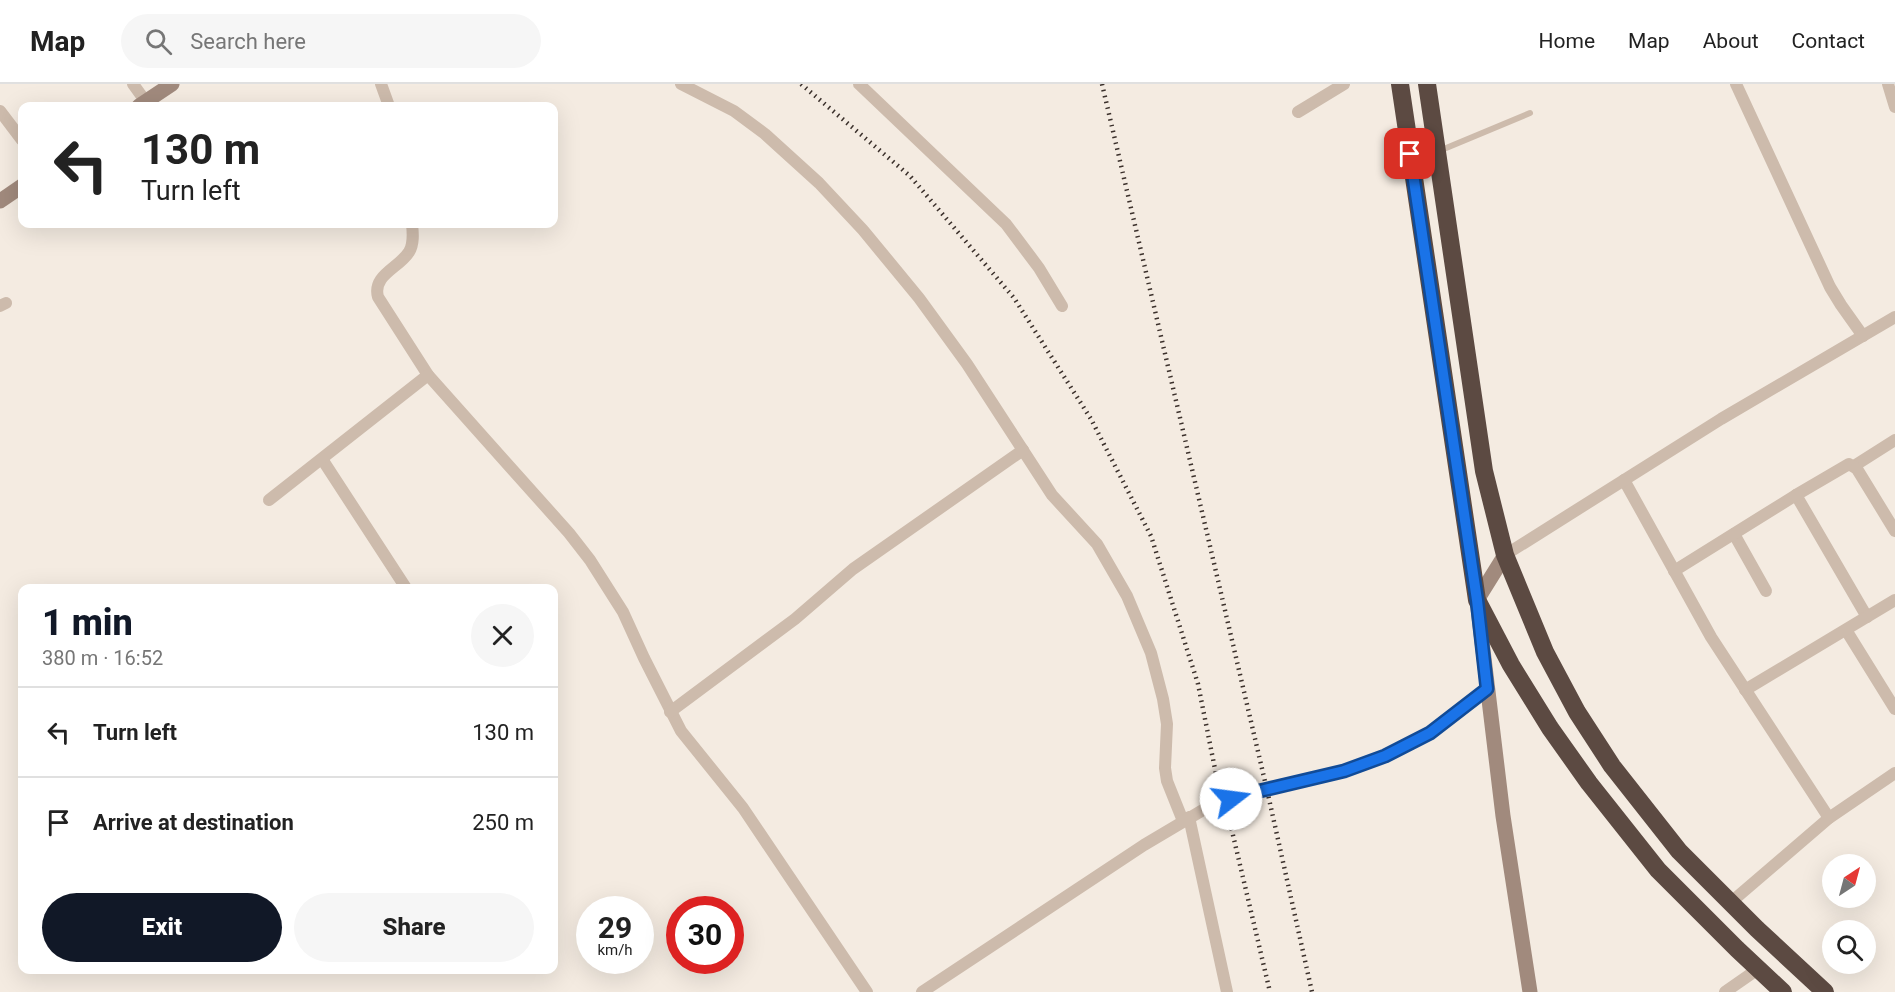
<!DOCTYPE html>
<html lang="en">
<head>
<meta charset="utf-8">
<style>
  :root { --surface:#fff; --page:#f6f6f6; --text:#222; --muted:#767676; --line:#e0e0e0; --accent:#111827 }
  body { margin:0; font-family:Roboto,sans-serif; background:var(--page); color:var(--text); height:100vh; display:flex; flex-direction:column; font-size:22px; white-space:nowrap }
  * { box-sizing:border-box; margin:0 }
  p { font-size:20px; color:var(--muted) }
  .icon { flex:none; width:33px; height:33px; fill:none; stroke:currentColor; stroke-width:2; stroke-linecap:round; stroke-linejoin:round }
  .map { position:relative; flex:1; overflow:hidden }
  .drawer { position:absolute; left:18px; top:500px; width:540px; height:390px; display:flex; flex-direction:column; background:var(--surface); border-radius:12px; box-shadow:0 6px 24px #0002 }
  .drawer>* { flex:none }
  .guide { position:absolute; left:18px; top:18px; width:540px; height:126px; border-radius:12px; box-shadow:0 6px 24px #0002; background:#fff; color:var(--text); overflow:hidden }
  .needle { width:39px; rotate:36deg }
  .tools { position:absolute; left:1822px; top:770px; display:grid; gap:12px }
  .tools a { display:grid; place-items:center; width:54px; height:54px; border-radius:50%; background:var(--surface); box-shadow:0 6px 24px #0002; font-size:30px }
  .speed { position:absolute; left:576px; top:812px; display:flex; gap:12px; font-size:30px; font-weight:700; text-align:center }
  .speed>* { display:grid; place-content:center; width:78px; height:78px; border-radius:50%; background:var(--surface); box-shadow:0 6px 24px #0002; line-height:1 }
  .speed small { font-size:15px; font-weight:400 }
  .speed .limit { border:9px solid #d22; background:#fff; color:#111 }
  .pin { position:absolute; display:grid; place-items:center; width:51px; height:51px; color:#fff; margin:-26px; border-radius:12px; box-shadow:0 3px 9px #0006 }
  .me { position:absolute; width:66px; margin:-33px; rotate:75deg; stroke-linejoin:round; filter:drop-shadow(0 0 4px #0008) }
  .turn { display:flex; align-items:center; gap:21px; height:126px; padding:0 24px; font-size:27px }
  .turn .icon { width:78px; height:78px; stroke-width:2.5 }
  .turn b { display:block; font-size:42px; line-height:51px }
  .round { display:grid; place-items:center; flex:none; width:63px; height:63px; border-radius:32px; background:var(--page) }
  .head { display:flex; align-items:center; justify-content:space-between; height:102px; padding:0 24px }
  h1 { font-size:36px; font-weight:800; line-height:45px; color:var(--accent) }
  .primary-button { display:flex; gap:12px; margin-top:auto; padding:12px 24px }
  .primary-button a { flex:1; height:69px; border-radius:36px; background:var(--accent); color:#fff; font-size:24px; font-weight:800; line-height:69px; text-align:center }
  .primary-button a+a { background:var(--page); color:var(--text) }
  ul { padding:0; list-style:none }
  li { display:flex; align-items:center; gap:18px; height:90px; padding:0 24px; border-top:2px solid var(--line) }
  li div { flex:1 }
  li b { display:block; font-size:22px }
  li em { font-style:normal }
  header { display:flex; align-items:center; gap:36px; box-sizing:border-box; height:84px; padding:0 30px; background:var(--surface); border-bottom:2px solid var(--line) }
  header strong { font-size:28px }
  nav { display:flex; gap:33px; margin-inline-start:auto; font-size:21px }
  .search { width:420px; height:54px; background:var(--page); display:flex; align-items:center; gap:15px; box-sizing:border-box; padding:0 21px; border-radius:33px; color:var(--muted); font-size:22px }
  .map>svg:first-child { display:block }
</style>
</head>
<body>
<header>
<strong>Map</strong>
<div class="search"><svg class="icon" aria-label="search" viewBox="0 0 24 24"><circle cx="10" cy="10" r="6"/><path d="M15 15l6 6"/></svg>Search here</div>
<nav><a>Home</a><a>Map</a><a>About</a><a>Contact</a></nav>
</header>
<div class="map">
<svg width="1895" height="908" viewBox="0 0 1895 908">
  <rect width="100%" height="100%" fill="#f4ebe1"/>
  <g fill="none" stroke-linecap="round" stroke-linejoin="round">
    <polyline stroke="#cdbbac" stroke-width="6" points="1439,67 1530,29"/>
    <g stroke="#cdbbac" stroke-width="12">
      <polyline points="133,0 146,18"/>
      <polyline points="381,0 389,22"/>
      <polyline points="681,0 734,27 765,50 819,99 863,146 919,214 967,280 1052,411 1097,460 1127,512 1151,569 1163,615 1167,640 1165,684 1167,697 1183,737"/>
      <polyline points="859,0 1006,140 1039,184 1062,222"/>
      <polyline points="1736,0 1830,203 1841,221 1863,252"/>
      <polyline points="1888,0 1895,23"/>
      <polyline points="0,27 22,56"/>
      <polyline points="1298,28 1344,0"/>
      <path d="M412,140C413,149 414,160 409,168C399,184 372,191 378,213L428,291L569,449L590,476L623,528L644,574L681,647L743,724L867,908"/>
      <polyline points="0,222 6,219"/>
      <polyline points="322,375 406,504"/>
      <polyline points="1854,382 1895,356"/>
      <polyline points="1624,396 1711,553 1829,734"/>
      <polyline points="1796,411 1867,533"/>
      <polyline points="269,416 428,291"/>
      <polyline points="1734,450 1766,507"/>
      <polyline points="1505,471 1721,335 1895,233"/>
      <polyline points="1674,487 1796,411 1849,380 1857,385 1895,447"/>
      <polyline points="1846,546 1895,625"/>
      <polyline points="1745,606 1895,516"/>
      <polyline points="670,628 795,535 853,485 1023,366"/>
      <polyline points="1189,733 1227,908"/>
      <polyline points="1730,819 1829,734 1895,689"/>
      <polyline points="922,908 1144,761 1208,723 1247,710 1344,687 1385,672 1430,649 1487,605"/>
      <polyline points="1725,908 1758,885"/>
    </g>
    <g stroke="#a18a7d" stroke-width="15">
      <polyline points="139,22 172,0"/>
      <polyline points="0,117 22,102"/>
      <polyline points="1505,471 1477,516 1503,732 1530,908"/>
    </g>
    <g stroke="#5c4a42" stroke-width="18">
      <polyline points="1400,0 1477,516 1511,581 1550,644 1589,699 1658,786 1737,865 1783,908"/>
      <polyline points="1427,0 1484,387 1505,471 1545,568 1577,628 1612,682 1679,767 1757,845 1825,908"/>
    </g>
    <g stroke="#3b302b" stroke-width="4.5" stroke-dasharray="1.5 4.5" stroke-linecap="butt">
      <polyline points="801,0 910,92 1014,214 1091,335 1151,452 1198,600 1216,690 1232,747 1270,908"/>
      <polyline points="1102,0 1267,706 1312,908"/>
    </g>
  </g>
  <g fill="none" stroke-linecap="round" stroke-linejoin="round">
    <defs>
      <polyline id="route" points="1231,715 1247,710 1344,687 1385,672 1430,649 1487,605 1477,516 1410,70"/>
    </defs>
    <use href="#route" stroke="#114b97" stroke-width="15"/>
    <use href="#route" stroke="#1a73e8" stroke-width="10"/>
  </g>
</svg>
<div class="tools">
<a><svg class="needle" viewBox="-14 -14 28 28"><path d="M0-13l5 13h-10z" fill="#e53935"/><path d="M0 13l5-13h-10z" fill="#767676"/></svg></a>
<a><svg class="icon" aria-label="search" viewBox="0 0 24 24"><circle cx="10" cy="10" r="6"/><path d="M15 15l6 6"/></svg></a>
</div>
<div class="speed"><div>29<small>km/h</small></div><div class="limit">30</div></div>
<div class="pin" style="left:1410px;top:70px;background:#d93025"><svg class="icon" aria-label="arrive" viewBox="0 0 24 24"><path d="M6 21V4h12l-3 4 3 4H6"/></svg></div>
<svg class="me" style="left:1231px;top:715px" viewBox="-20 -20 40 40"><circle r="19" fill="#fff"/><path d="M0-13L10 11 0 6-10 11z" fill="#1a73e8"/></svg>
<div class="guide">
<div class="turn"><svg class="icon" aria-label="left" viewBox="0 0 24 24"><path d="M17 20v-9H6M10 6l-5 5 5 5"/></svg><div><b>130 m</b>Turn left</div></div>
</div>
<section class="drawer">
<div class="head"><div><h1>1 min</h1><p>380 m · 16:52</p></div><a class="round"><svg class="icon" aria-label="close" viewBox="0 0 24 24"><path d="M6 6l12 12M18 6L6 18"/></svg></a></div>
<ul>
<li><svg class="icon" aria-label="left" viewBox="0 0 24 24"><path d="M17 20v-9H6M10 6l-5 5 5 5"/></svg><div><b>Turn left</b></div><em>130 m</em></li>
<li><svg class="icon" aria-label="arrive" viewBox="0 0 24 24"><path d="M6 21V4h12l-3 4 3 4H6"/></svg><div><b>Arrive at destination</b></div><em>250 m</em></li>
</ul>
<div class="primary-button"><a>Exit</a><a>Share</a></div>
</section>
</div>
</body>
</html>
